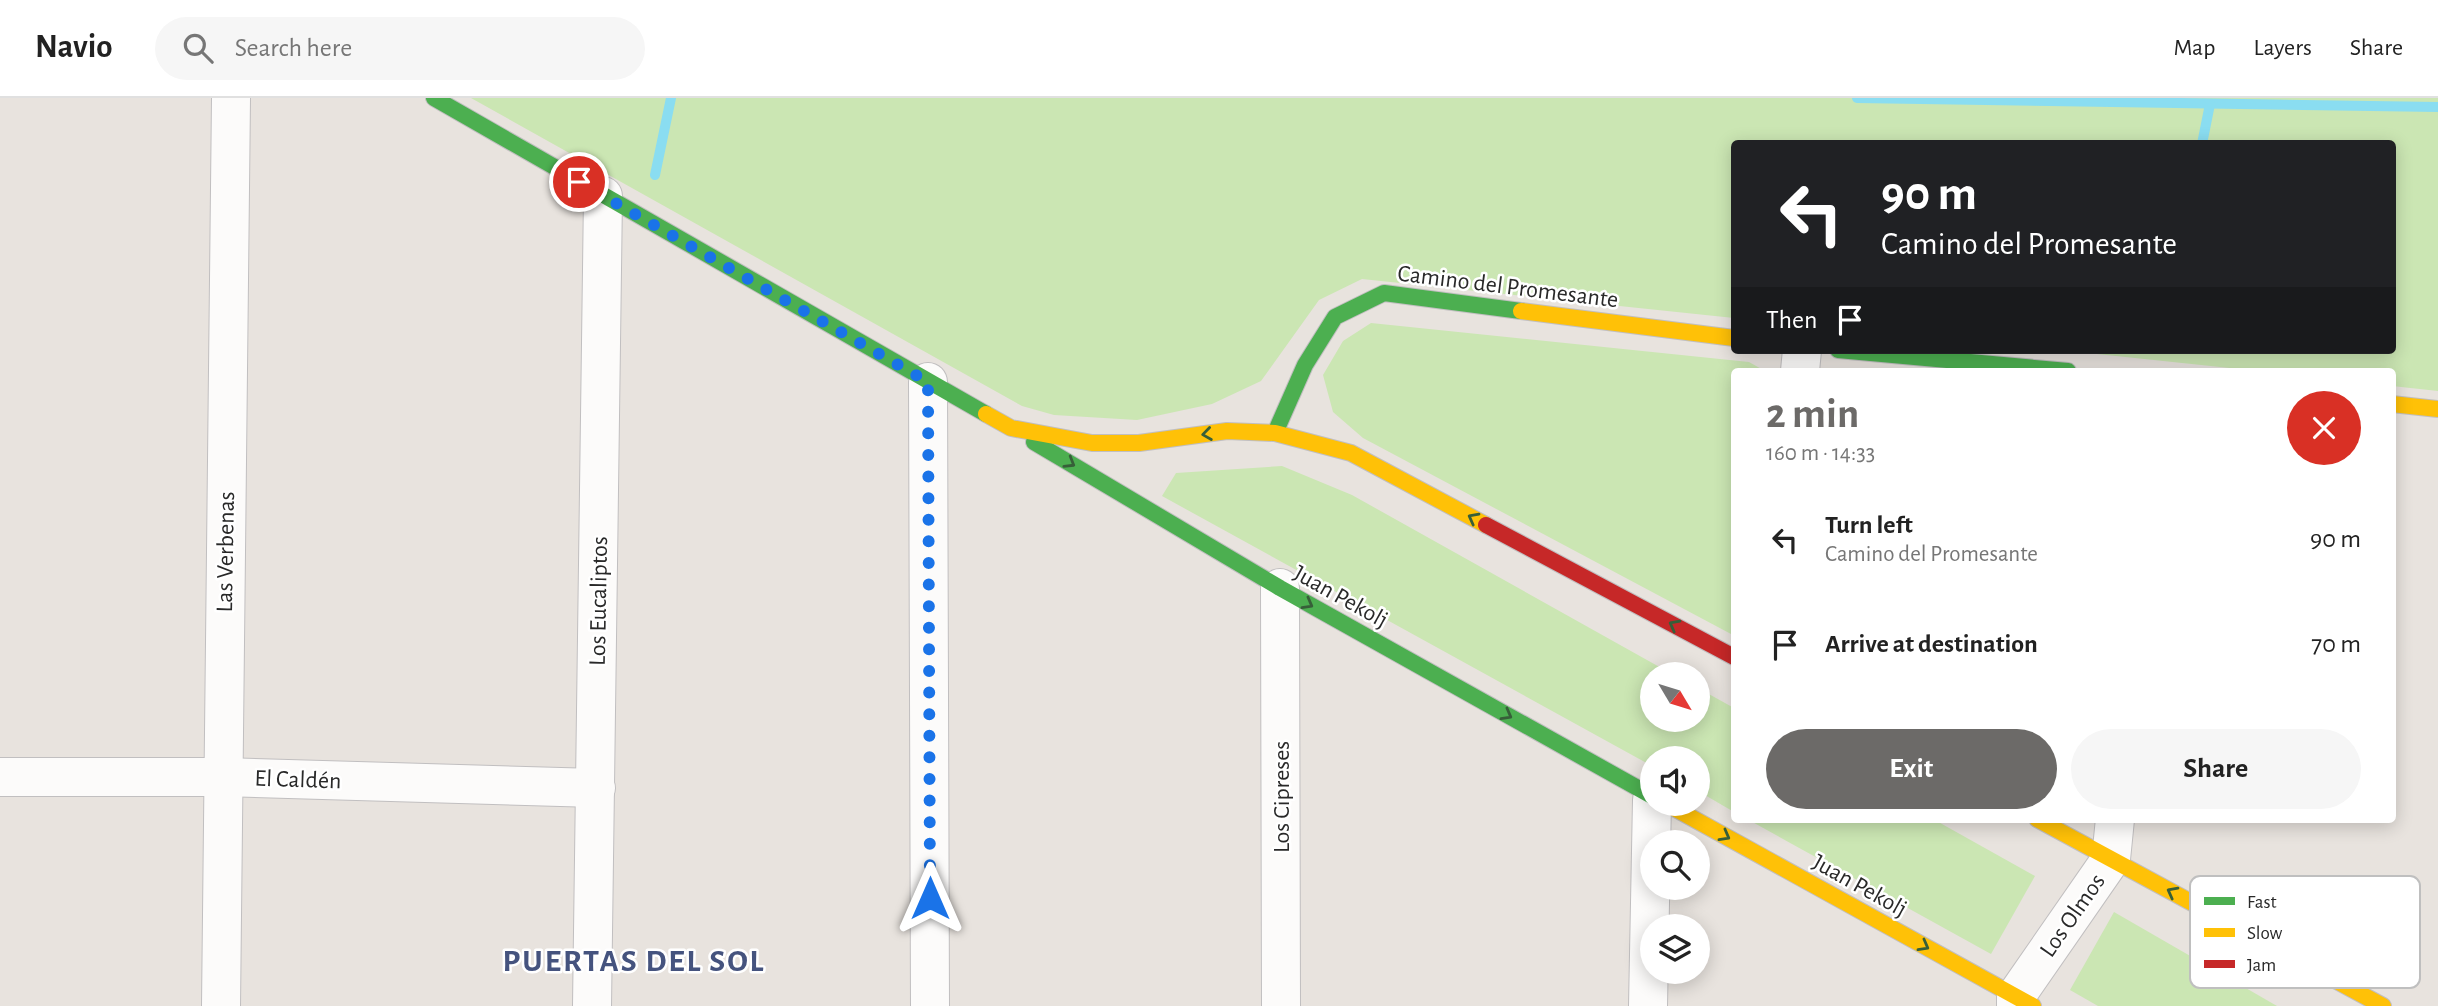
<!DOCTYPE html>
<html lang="en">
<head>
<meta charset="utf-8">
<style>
  :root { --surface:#fff; --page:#f6f6f6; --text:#222; --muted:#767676; --line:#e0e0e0; --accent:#6c6a68 }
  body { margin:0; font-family:"Alegreya Sans",sans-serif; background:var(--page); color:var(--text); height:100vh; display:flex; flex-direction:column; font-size:26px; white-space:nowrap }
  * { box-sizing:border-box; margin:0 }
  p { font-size:23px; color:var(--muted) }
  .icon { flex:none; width:38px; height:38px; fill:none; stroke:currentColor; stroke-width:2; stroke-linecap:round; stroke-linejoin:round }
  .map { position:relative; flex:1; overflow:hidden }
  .details { position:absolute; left:1731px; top:270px; width:665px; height:455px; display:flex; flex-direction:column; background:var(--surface); border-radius:7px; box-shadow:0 4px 18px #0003 }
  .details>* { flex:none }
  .guide { position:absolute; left:1731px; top:42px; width:665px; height:214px; border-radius:7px; box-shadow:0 4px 18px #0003; background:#202124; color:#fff; overflow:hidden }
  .needle { width:46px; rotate:128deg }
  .buttons { position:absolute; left:1640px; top:564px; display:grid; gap:14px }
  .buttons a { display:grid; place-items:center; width:70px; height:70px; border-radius:50%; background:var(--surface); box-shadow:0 4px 18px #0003; font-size:35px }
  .pin { position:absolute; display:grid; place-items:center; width:60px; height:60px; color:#fff; margin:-30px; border:4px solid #fff; border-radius:50%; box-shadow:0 2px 7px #0007 }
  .me { position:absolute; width:77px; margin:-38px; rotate:0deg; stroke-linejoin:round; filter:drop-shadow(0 0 5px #0008) }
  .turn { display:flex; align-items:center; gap:24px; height:147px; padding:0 35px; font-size:32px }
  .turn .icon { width:91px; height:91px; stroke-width:2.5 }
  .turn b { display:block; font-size:49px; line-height:60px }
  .then { display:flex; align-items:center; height:66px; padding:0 35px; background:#0003; gap:14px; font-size:26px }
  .round { display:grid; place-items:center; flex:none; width:74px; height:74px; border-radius:37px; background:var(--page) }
  .headline { display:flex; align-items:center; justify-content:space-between; height:119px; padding:0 35px }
  h1 { font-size:42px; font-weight:700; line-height:52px; color:var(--accent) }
  .cta { display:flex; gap:14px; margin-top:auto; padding:14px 35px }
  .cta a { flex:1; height:80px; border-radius:42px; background:var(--accent); color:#fff; font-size:28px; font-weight:700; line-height:80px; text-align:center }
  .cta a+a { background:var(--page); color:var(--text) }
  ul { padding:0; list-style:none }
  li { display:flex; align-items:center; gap:21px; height:105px; padding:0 35px }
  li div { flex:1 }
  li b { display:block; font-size:26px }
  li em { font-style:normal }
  header { display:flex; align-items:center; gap:42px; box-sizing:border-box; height:98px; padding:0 35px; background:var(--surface); border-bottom:2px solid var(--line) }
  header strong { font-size:33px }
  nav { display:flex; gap:38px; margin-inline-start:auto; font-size:24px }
  .search { width:490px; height:63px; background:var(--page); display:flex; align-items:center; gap:18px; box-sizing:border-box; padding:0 24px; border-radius:38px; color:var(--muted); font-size:26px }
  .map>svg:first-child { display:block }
</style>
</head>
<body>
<header>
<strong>Navio</strong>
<div class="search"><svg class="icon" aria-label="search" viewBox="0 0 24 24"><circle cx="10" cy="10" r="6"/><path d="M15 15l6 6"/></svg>Search here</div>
<nav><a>Map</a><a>Layers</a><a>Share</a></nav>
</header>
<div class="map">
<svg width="2438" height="908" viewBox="0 0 2438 908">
  <rect width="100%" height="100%" fill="#e8e3de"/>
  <g fill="#cbe6b3">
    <polygon points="471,0 2438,0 2438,293 2392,288 2392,273 2258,273 2059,252 2392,252 2392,46 1734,46 1734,220 1362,181 1319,202 1261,283 1212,306 1137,322 1054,317 1022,308"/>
    <polygon points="1371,225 1749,264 1765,273 1734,273 1734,535 1731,536 1363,340 1333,314 1323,277 1343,243"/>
    <polygon points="1282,368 1352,397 1672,576 1652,576 1652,621 1698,621 1698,590 1734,610 1734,714 1698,693 1698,660 1652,660 1652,668 1162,398 1176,375"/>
    <polygon points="1747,721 1933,721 2035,778 1991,856"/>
    <polygon points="2114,814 2277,908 2098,908 2070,892"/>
  </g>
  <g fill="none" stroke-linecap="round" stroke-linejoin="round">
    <g stroke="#8addf1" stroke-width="10">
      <polyline points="1857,0 2438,9"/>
      <polyline points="2202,46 2210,6"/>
      <polyline points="655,77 671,0"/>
    </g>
    <defs>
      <g id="street">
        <polyline points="1800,273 1802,252"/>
        <polyline points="928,284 930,908"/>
        <polyline points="1280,490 1281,908"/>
        <polyline points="0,679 222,679 596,690"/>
        <polyline points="221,908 231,0"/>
        <polyline points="592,908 603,98"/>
        <polyline points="1648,908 1652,702"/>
        <polyline points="2016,908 2016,898 2111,761 2115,721"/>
      </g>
      <g id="fast">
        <polyline points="434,0 986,316"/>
        <polyline points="1838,252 2068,273"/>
        <polyline points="1275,335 1305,267 1335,219 1384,195 1521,213"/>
        <polyline points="1034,344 1280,490 1652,698"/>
      </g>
      <g id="slow">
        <polyline points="1521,213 1734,240"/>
        <polyline points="2392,306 2438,311"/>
        <polyline points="986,316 1011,330 1092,345 1139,345 1227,333 1275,335 1351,355 1486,427"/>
        <polyline points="1665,705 2033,908"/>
        <polyline points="2037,721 2383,908"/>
      </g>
      <polyline id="jam" points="1486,427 1734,559"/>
    </defs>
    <use href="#street" stroke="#c1bfc0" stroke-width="40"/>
    <use href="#fast" stroke="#c1bfc0" stroke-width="18"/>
    <use href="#slow" stroke="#c1bfc0" stroke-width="18"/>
    <use href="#jam" stroke="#c1bfc0" stroke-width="18"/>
    <use href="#street" stroke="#fcfbfa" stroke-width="38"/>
    <use href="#fast" stroke="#4caf50" stroke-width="16"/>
    <use href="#slow" stroke="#ffc107" stroke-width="16"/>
    <use href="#jam" stroke="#c62828" stroke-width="16"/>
  </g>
  <defs><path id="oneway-chevron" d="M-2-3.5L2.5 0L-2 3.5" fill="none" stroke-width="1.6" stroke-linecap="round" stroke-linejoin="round" transform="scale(1.75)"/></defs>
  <g stroke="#375f39">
    <use href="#oneway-chevron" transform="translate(1207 336) rotate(172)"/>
    <use href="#oneway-chevron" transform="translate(1070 365) rotate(31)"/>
    <use href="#oneway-chevron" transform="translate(1473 420) rotate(-152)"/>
    <use href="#oneway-chevron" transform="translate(1308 506) rotate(29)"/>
    <use href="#oneway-chevron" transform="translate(1674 527) rotate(-152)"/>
    <use href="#oneway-chevron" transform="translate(1507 617) rotate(29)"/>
    <use href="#oneway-chevron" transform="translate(1725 738) rotate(29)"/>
    <use href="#oneway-chevron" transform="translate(2172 794) rotate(-152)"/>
    <use href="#oneway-chevron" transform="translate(1924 848) rotate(29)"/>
  </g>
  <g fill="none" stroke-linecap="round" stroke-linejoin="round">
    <polyline stroke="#1a73e8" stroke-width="12" stroke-dasharray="0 21.6" points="579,84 928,284 930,800"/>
  </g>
  <g text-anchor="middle" stroke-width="5" stroke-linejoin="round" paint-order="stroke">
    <g font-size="24" fill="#292929" stroke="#fff">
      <text transform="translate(1508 188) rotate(7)" y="8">Camino del Promesante</text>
      <text transform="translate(225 454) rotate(-89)" y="8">Las Verbenas</text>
      <text transform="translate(1341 498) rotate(29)" y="8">Juan Pekolj</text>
      <text transform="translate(598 503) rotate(-89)" y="8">Los Eucaliptos</text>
      <text transform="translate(298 681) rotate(2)" y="8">El Caldén</text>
      <text transform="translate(1281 699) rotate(-90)" y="8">Los Cipreses</text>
      <text transform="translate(1860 787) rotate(29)" y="8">Juan Pekolj</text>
      <text transform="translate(2072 817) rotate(-55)" y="8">Los Olmos</text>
    </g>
    <g font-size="32" font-weight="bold" letter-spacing="2" fill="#45537e" stroke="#fff">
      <text x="634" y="873">PUERTAS DEL SOL</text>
    </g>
  </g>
  <rect x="2190" y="778" width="230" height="112" rx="10" fill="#fff" stroke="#bfbfbf" stroke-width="2"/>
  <rect x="2204" y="799" width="31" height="8" fill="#4caf50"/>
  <rect x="2204" y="830" width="31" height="9" fill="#ffc107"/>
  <rect x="2204" y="862" width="31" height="8" fill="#c62828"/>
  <g font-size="19" fill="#292929">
    <text x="2247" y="810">Fast</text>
    <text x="2247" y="841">Slow</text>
    <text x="2247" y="873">Jam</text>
  </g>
</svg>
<div class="buttons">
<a><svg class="needle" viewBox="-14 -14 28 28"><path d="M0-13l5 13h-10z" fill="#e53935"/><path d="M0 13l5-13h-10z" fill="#767676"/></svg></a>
<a><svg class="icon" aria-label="sound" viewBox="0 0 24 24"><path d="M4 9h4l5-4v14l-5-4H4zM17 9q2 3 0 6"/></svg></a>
<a><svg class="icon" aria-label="search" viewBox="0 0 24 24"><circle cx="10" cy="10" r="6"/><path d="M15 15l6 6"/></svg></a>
<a><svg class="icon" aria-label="layers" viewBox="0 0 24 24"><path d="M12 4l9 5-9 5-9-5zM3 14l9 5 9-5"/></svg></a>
</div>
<div class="pin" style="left:579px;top:84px;background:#d93025"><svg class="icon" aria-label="arrive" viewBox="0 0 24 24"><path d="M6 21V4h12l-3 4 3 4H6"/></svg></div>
<svg class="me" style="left:930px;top:800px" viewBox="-20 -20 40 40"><path d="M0-17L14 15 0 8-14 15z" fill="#1a73e8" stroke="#fff" stroke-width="4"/></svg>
<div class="guide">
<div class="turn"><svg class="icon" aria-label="left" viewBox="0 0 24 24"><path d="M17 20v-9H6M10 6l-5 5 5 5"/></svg><div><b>90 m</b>Camino del Promesante</div></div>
<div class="then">Then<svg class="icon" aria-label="arrive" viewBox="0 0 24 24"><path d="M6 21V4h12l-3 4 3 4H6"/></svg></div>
</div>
<section class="details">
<div class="headline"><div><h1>2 min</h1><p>160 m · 14:33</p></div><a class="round" style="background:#d93025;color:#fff"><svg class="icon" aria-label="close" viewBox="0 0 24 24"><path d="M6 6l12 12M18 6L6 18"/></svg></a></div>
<ul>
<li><svg class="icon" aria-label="left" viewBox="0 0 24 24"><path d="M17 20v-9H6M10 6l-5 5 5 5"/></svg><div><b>Turn left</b><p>Camino del Promesante</p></div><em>90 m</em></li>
<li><svg class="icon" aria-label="arrive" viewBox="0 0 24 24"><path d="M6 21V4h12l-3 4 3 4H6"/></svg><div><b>Arrive at destination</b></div><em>70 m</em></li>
</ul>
<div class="cta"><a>Exit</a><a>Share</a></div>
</section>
</div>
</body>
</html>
